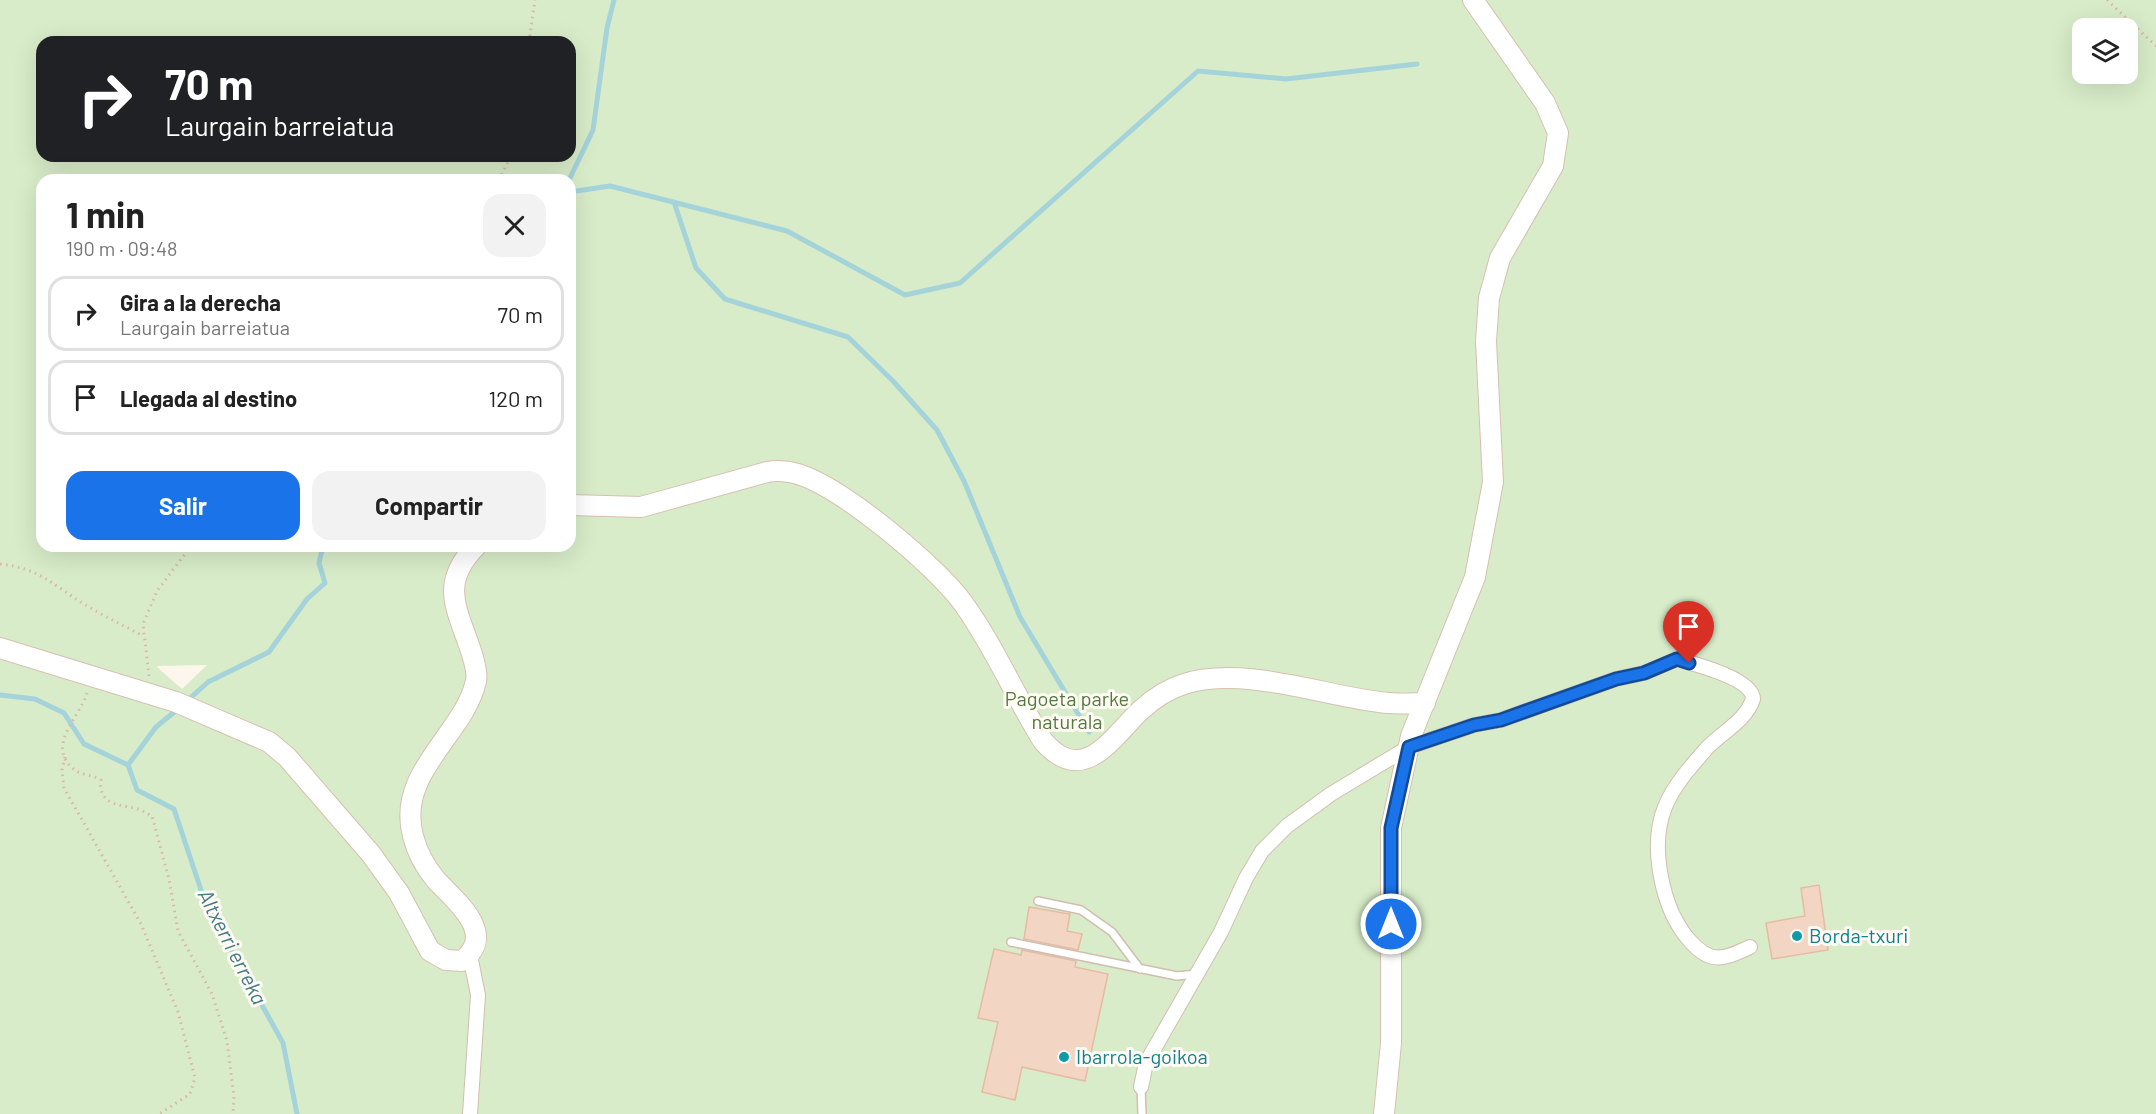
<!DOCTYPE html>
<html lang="es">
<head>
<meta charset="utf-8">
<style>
  :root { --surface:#fff; --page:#f2f2f2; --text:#222; --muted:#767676; --line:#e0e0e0; --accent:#1a73e8 }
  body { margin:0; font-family:Barlow,sans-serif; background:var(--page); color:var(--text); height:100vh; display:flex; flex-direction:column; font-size:22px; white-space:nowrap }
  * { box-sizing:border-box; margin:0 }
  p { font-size:20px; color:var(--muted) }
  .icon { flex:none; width:33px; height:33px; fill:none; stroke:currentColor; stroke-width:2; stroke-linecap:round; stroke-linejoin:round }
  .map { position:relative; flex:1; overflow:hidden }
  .panel { position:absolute; left:36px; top:174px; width:540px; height:378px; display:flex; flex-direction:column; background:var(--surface); border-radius:18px; box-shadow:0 6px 24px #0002 }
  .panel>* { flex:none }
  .guide { position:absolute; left:36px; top:36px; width:540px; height:126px; border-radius:18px; box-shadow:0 6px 24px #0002; background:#202124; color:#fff; overflow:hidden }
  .buttons { position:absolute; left:2072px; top:18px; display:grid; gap:12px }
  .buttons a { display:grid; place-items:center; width:66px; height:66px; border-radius:12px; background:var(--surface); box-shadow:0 6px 24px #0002; font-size:30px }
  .pin { position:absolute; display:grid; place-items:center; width:51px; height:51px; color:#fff; margin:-62px -26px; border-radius:50% 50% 50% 0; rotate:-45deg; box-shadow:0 0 6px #0007 }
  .pin .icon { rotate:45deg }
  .me { position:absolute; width:66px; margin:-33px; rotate:0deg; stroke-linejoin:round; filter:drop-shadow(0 0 4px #0008) }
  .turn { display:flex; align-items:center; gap:21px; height:126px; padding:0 30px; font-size:27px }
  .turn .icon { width:78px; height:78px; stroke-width:2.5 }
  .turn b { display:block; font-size:42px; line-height:51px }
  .round { display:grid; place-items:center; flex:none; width:63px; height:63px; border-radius:18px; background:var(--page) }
  .headline { display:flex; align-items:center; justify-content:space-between; height:102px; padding:0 30px }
  h1 { font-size:36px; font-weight:700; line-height:45px }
  .action { display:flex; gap:12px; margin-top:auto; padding:12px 30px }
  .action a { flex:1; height:69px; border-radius:18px; background:var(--accent); color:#fff; font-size:24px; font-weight:700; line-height:69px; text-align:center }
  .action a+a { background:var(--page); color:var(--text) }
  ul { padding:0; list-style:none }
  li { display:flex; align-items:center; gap:18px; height:75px; margin:0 12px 9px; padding:0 18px; border:3px solid var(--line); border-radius:18px }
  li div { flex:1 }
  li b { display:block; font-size:22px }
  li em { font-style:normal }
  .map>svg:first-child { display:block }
</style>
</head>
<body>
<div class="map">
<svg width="2156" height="1114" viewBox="0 0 2156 1114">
  <rect width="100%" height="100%" fill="#fdf6ec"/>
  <path fill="#d8ecc9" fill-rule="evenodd" d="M0,0H2156V1114H0ZM2082,28H2127V74H2082ZM42,42H570V156H42ZM42,180H570V546H42ZM207,665L182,689L157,667V666Z"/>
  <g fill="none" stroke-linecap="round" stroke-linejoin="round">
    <g stroke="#a5d3da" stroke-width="5">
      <polyline points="569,180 593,130 607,28 614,0"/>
      <polyline points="570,192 610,186 787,231 905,295 960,283 1198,71 1286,79 1417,64"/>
      <polyline points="674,202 696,268 725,299 848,337 893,381 937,430 964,481 1020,617 1089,732"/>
      <polyline points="0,695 35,699 64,713 84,744 128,765"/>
      <polyline points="187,701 208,682 269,652 307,599 325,583 319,563 323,546"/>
      <polyline points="128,765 137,790 174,809 205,902 283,1043 297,1114"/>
      <polyline points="128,765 156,727 178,709"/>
    </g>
  </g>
  <g fill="#f3d5c3" stroke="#e6bba3" stroke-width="1.5">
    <polygon points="1819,885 1828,950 1772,959 1766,923 1805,916 1801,888"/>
    <polygon points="1029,907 1070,914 1067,931 1082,934 1078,950 1024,939"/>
    <polygon points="994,949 1021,955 1022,950 1076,961 1075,967 1108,974 1085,1081 1022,1067 1015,1100 982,1092 998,1022 978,1018"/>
  </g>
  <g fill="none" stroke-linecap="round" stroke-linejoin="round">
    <defs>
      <g id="lane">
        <polyline points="1038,901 1081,910 1112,932 1140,969"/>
        <polyline points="1011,942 1177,976 1196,974"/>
        <polyline points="1141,1087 1142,1114"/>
      </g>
      <g id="street">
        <path d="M1141,1087L1146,1063L1221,932L1246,878L1262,851L1287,826L1331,794L1409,747L1474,725L1501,720L1616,679L1644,673L1677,659C1695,664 1753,679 1753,699C1745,722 1723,731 1707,748C1691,766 1674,785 1665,807C1649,846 1662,910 1690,941C1711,965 1724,959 1750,947"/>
        <polyline points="470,1114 478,995 470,955"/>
      </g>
      <g id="secondary">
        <path d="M570,505L641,507L767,472C778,470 788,471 798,474C843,488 935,565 963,603C994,646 1015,696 1043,741C1084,788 1112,737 1141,710C1153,699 1168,689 1184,684C1246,665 1325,697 1388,703C1400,704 1413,703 1425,703"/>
        <path d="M0,648L176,702L269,742L287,757L371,854L399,893L430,951L446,960L462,961C498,933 455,901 436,880C426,868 417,852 413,836C396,772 464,735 476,681C478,672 474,662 472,654C458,610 438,585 476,546"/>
        <polyline points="1384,1114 1391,1043 1391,828 1411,736 1475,577 1493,482 1486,341 1489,298 1500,258 1553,166 1558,133 1545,103 1473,0"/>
      </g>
    </defs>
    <use href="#lane" stroke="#d1beb0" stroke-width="10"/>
    <use href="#street" stroke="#d1beb0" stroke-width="16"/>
    <use href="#secondary" stroke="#d6c0b0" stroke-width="22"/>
    <g stroke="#d9b8a5" stroke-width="3" stroke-dasharray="1.5 4.5" stroke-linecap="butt">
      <polyline points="2107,0 2156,46"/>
      <polyline points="529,42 535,0"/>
      <polyline points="499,180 511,156"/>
      <path d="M0,564C39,568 53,585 84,604C103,616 123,625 143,636"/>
      <polyline points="149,676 143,624 157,591 191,546"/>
      <path d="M87,693C80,717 44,747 75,770C81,775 93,775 101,780C98,803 117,805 134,808C140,809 146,813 152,816L169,879L178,931L212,994L227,1041L234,1097L233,1114"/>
      <polyline points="65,757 62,770 64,788 141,924 178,1012 195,1078 190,1094 159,1114"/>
    </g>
    <use href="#lane" stroke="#fff" stroke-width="7"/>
    <use href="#street" stroke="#fff" stroke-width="14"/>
    <use href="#secondary" stroke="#fff" stroke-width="20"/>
  </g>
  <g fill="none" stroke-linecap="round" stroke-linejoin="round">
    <defs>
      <polyline id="route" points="1391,924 1391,828 1409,747 1474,725 1501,720 1616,679 1644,673 1677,659 1689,663"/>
    </defs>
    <use href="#route" stroke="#114b97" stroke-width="15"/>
    <use href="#route" stroke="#1a73e8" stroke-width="10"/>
  </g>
  <g fill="#0f9aa8" stroke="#fffaf3" stroke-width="2">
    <circle cx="1797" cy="936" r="6"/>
    <circle cx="1064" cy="1057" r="6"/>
  </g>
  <g text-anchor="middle" stroke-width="6" stroke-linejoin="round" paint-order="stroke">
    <g font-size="20" fill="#537a41" stroke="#fffaf3">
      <text x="1067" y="706">Pagoeta parke<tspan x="1067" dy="23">naturala</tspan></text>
    </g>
    <g font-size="20" fill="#0d838f" stroke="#fffaf3" text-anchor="start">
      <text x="1809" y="943">Borda-txuri</text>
      <text x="1076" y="1064">Ibarrola-goikoa</text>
    </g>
    <g font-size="21" font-style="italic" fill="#437c86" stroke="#fffaf3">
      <text transform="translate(232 947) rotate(63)" y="7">Altxerri erreka</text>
    </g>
  </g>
</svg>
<div class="buttons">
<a><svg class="icon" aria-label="layers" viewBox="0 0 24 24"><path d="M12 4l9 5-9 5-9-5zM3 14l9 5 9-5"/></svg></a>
</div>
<div class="pin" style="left:1689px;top:663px;background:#d93025"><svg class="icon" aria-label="arrive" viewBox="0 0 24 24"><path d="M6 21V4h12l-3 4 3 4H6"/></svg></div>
<svg class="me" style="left:1391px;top:924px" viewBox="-20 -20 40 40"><circle r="17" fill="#1a73e8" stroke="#fff" stroke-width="3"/><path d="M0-11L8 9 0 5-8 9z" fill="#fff"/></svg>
<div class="guide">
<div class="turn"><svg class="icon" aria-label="right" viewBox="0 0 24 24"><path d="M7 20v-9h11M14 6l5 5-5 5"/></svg><div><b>70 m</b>Laurgain barreiatua</div></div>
</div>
<section class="panel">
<div class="headline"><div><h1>1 min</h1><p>190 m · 09:48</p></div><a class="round"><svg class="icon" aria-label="close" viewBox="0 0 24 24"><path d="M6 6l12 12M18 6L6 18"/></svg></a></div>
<ul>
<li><svg class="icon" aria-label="right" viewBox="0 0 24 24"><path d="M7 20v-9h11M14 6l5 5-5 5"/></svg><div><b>Gira a la derecha</b><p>Laurgain barreiatua</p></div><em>70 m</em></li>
<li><svg class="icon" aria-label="arrive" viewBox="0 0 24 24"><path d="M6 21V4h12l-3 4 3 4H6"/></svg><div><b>Llegada al destino</b></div><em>120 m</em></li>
</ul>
<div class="action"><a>Salir</a><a>Compartir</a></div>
</section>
</div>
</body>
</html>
